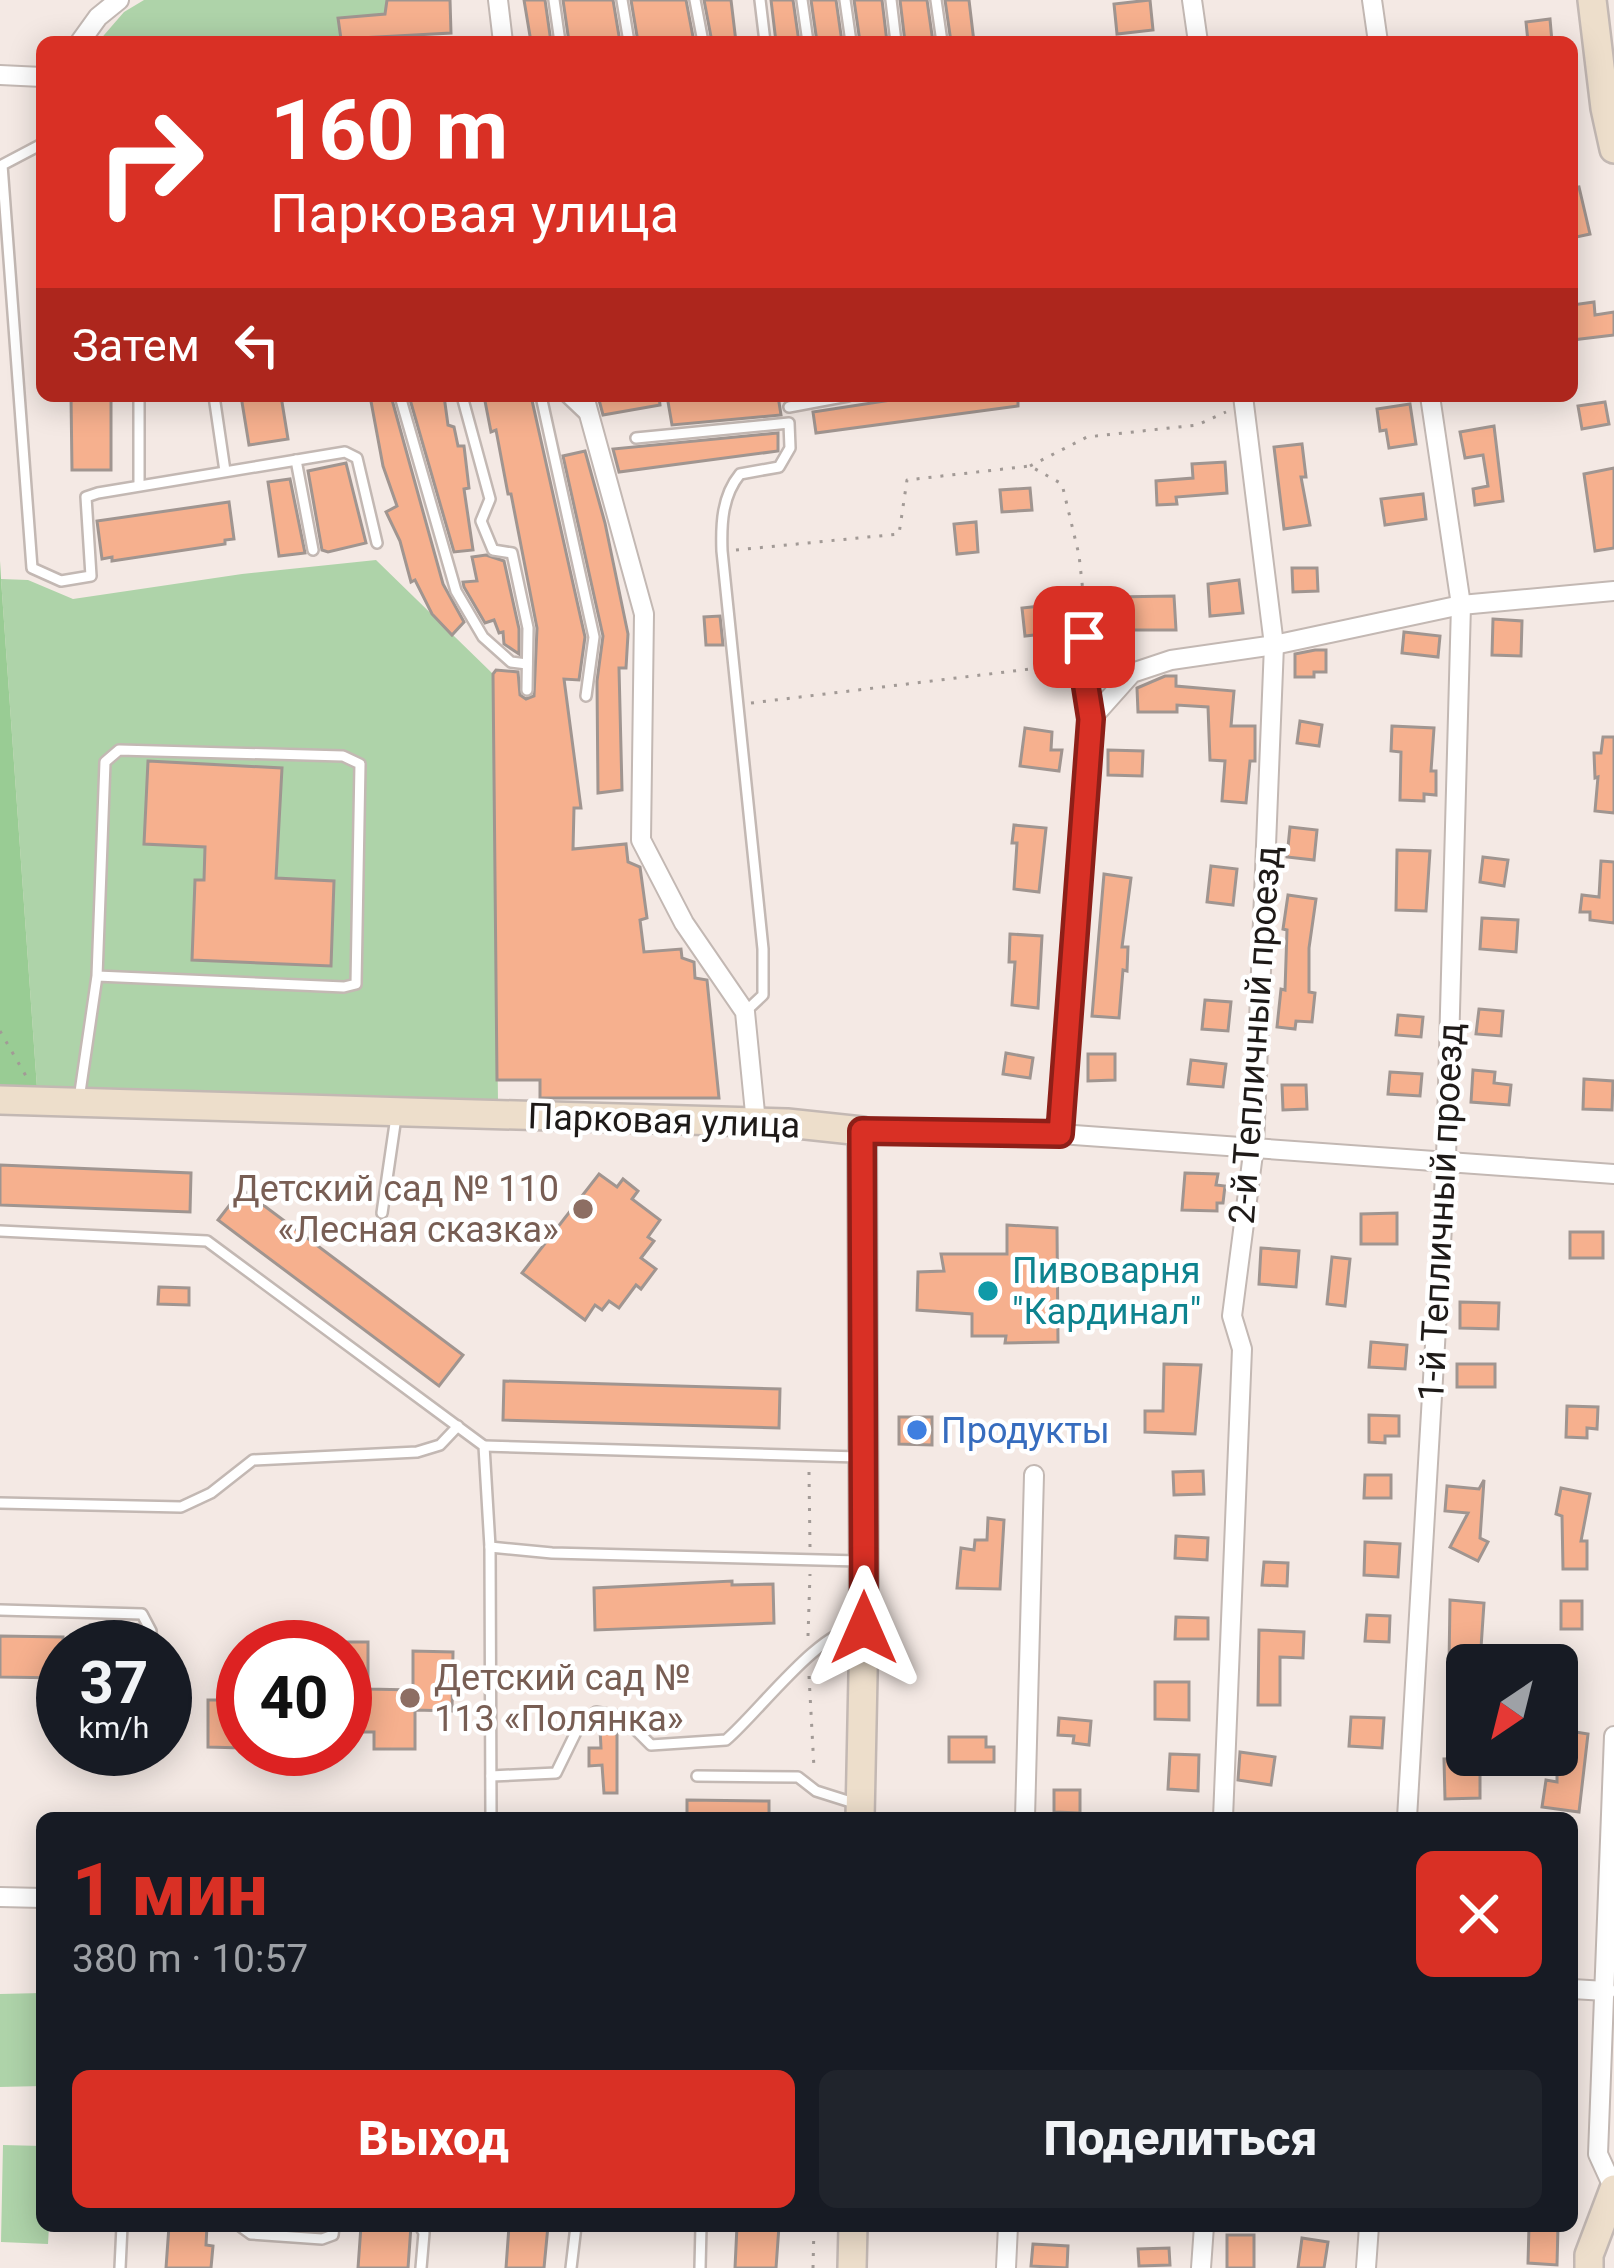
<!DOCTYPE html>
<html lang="ru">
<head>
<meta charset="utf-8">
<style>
  :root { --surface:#171b24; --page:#20242c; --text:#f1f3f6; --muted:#9ea1a6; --accent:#d93025 }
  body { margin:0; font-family:Roboto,sans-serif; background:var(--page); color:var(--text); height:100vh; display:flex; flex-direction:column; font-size:45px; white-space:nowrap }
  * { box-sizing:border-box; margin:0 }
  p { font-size:39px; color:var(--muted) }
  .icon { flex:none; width:66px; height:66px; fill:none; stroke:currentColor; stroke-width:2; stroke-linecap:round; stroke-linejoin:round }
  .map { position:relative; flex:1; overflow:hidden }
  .drawer { position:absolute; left:36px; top:1812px; width:1542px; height:420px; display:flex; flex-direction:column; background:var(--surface); border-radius:18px; box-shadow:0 6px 30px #0003 }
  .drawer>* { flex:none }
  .guide { position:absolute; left:36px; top:36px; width:1542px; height:366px; border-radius:18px; box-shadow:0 6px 30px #0003; background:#d93025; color:#fff; overflow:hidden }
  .needle { width:78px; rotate:215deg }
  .buttons { position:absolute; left:1446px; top:1644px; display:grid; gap:24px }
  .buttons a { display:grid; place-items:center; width:132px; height:132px; border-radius:18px; background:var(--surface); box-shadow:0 6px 30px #0003; font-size:60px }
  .speed { position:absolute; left:36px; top:1620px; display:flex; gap:24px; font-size:60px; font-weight:700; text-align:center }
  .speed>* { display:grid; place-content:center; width:156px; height:156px; border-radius:50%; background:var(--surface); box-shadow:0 6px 30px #0003; line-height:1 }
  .speed small { font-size:30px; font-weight:400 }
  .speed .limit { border:18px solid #d22; background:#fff; color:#111 }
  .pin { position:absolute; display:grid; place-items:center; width:102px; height:102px; color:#fff; margin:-51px; border-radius:24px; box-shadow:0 6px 18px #0006 }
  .me { position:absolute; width:132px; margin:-66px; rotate:0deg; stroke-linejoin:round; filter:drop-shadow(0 0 9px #0008) }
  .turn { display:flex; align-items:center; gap:42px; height:252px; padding:0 36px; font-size:54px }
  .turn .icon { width:156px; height:156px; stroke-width:2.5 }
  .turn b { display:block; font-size:84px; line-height:102px }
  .then { display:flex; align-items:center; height:114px; padding:0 36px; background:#0003; gap:24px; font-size:45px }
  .round { display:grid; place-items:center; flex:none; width:126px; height:126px; border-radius:18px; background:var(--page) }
  .headline { display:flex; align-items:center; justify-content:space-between; height:204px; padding:0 36px }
  h1 { font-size:72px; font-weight:800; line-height:90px; color:var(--accent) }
  .cta { display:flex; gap:24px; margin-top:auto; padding:24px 36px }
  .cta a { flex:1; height:138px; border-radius:18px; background:var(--accent); color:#fff; font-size:48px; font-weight:800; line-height:138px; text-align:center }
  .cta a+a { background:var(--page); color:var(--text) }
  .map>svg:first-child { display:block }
</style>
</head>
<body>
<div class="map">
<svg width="1614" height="2268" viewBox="0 0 1614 2268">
  <rect width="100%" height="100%" fill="#f4e9e4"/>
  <g fill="#aed3a9">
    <polygon points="144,0 387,0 385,14 338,18 341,39 337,42 98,42 124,12"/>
    <polygon points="376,560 493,674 498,1102 37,1088 1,579 28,580 73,599 242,574"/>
    <polygon points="42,1993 42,2086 0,2087 0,1994"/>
    <polygon points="3,2145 42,2146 42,2226 49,2226 48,2244 1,2242"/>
  </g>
  <polygon fill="#99cc94" points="0,561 1,579 37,1088 0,1086"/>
  <g fill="#f6b08e" stroke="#a09590" stroke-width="3">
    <polygon points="387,0 450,0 451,33 341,39 338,18 385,14"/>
    <polygon points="524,0 545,0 551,42 531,42"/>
    <polygon points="563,0 613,0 620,42 569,42"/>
    <polygon points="631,0 686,0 694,42 638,42"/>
    <polygon points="704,0 731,0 736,42 712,42"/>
    <polygon points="771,0 793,0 799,42 776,42"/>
    <polygon points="811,0 836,0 842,42 817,42"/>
    <polygon points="854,0 882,0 887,42 860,42"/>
    <polygon points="900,0 927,0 933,42 905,42"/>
    <polygon points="945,0 969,0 974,42 951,42"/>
    <polygon points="1150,0 1153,30 1117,34 1114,4"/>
    <polygon points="1550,19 1552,42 1528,42 1526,22"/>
    <polygon points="1579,187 1590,234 1572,238 1572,188"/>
    <polygon points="1594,302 1595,315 1614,312 1614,335 1572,340 1572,305"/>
    <polygon points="71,396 111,396 111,470 72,470"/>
    <polygon points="241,396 281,396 288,439 249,445"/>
    <polygon points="370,396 391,396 443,584 464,622 452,635 432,614 415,580 411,582 400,541 386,512 397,506 383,466"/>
    <polygon points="409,396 444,396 448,425 454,427 458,446 464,446 469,488 464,489 473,550 454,552"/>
    <polygon points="484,396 531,396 585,637 579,680 564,679 581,808 574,808 573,849 626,844 628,862 640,867 647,918 640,920 644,952 681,949 682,958 694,962 695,978 707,980 719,1098 540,1098 540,1080 497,1080 493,674 496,670 518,672 520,695 526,699 534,696 537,628 511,494 508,494 496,430 491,432"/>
    <polygon points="598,396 659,396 660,405 603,415"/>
    <polygon points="667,396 778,396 781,415 672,425"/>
    <polygon points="917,396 1018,396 1018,406 816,433 813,412"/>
    <polygon points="1605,402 1609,424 1582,429 1578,406"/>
    <polygon points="1410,404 1416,444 1389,448 1386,430 1380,431 1377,409"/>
    <polygon points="1494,426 1503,501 1475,505 1473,489 1488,486 1483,455 1465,458 1460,432"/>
    <polygon points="778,433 778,451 619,472 613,449"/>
    <polygon points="1302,444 1306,477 1301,477 1310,525 1284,529 1274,447"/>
    <polygon points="585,451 605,523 628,634 626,668 619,668 622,790 598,793 597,681 603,636 563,456"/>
    <polygon points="1225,462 1227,493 1176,497 1177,504 1157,505 1156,481 1193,478 1192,464"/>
    <polygon points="346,463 366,543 328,552 322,550 308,471"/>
    <polygon points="1614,468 1614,548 1595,551 1584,474"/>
    <polygon points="290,479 305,553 279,556 268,482"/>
    <polygon points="1030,488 1032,510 1002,512 1000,490"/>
    <polygon points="1423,494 1426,519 1385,525 1381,499"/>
    <polygon points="229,502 234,539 225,540 225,544 112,561 112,557 102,559 97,521"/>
    <polygon points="976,522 978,552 957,554 954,524"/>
    <polygon points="486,555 504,561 519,629 519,654 504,644 503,632 499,633 494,620 485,623 464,587 463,582 477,581 472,557"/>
    <polygon points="1292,568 1317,568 1318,591 1293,592"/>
    <polygon points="1239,580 1243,613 1210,616 1208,584"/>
    <polygon points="1174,596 1176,630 1116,630 1113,597"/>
    <polygon points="1041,606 1042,617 1051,616 1053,633 1025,636 1022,608"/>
    <polygon points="720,616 723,645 706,645 704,617"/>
    <polygon points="1493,619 1522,621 1521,656 1492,655"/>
    <polygon points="1404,632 1440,636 1438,657 1402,653"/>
    <polygon points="1315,650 1326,650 1326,672 1314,672 1314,677 1295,677 1295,654"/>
    <polygon points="1165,676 1176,676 1176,686 1234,691 1231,726 1255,726 1255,761 1250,761 1246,803 1222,801 1225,761 1210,760 1208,707 1177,705 1177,712 1138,712 1137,688"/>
    <polygon points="1300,721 1322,725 1319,746 1297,743"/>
    <polygon points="1392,726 1434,728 1431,771 1436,771 1436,795 1424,794 1424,801 1400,800 1401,752 1391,751"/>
    <polygon points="1025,728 1052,732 1051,750 1062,750 1059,771 1020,766"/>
    <polygon points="1603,737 1614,737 1614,813 1595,811 1598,777 1595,778 1594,753 1601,753"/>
    <polygon points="1108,750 1143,751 1142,776 1108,775"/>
    <polygon points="148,761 282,768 276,878 334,881 331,966 192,960 195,880 204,880 205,847 144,844"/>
    <polygon points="1014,825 1046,828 1039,892 1014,889 1017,843 1012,843"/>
    <polygon points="1290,827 1317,830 1314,860 1287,857"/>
    <polygon points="1397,850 1430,851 1426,911 1396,910"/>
    <polygon points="1483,857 1508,860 1504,886 1480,882"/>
    <polygon points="1601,861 1614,862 1614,923 1590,920 1590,912 1580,912 1582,895 1599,897"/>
    <polygon points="1211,866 1237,869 1233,905 1207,902"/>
    <polygon points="1104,874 1131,878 1122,947 1128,947 1127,971 1123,970 1119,1018 1092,1016"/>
    <polygon points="1288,895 1316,899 1309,948 1309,992 1315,993 1312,1022 1296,1021 1295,1029 1277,1027 1281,989 1285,990 1287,930 1283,929"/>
    <polygon points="1482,918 1518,920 1516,952 1480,949"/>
    <polygon points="1010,934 1042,936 1038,1008 1012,1005 1015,962 1009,962"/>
    <polygon points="1205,1000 1231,1002 1228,1031 1202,1029"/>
    <polygon points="1479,1009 1503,1011 1501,1036 1476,1034"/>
    <polygon points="1398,1015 1423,1017 1421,1037 1396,1035"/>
    <polygon points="1006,1053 1033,1058 1030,1078 1003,1074"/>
    <polygon points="1088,1054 1115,1054 1115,1080 1088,1081"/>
    <polygon points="1191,1060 1226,1064 1223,1087 1188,1084"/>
    <polygon points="1473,1070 1495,1072 1494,1083 1511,1085 1509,1105 1471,1102"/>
    <polygon points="1390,1072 1422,1074 1420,1096 1388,1094"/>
    <polygon points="1584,1079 1613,1081 1612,1110 1583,1109"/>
    <polygon points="1282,1085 1306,1085 1307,1109 1283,1110"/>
    <polygon points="0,1165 191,1173 190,1212 0,1205"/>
    <polygon points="1185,1173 1218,1174 1216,1185 1225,1186 1223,1203 1217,1203 1217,1211 1182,1210"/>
    <polygon points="599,1174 617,1187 623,1179 638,1191 632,1199 660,1220 648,1237 654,1241 641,1258 656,1269 641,1289 636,1285 619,1308 609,1301 602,1310 595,1305 585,1320 522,1273"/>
    <polygon points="242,1189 463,1355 439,1386 218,1220"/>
    <polygon points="1397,1213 1397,1244 1361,1244 1361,1214"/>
    <polygon points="1007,1225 1057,1228 1058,1342 1005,1343 1006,1336 972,1336 972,1314 917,1310 918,1272 944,1271 941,1254 1007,1254"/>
    <rect x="1570" y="1232" width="33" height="26"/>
    <polygon points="1261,1248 1299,1251 1296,1287 1259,1284"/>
    <polygon points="1332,1257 1350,1259 1345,1306 1327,1304"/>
    <polygon points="159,1287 189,1288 189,1305 158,1304"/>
    <polygon points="1460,1302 1499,1303 1498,1329 1460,1328"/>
    <polygon points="1371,1342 1407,1345 1405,1369 1369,1367"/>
    <polygon points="1164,1364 1201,1365 1195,1434 1145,1432 1145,1411 1163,1411"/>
    <rect x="1457" y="1364" width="38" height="23"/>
    <polygon points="504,1381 780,1389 779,1428 503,1420"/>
    <polygon points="1567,1406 1598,1407 1597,1429 1587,1428 1587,1438 1566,1437"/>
    <polygon points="1369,1415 1399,1416 1399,1436 1385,1436 1385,1443 1369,1442"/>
    <polygon points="899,1417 932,1417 932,1445 899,1444"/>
    <polygon points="1203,1471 1204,1494 1174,1495 1173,1472"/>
    <polygon points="1365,1475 1391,1475 1391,1498 1364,1498"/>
    <polygon points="1484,1480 1480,1538 1488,1542 1478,1561 1450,1547 1468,1513 1445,1511 1447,1486 1479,1489"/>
    <polygon points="1561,1488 1590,1494 1581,1541 1587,1541 1587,1569 1563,1569 1562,1516 1556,1514"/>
    <polygon points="988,1518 1004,1520 1000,1589 957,1588 961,1548 974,1550 975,1540 987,1540"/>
    <polygon points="1176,1536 1208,1538 1207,1560 1175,1558"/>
    <polygon points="1365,1542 1400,1544 1398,1577 1364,1575"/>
    <polygon points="1264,1562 1288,1563 1287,1586 1262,1585"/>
    <polygon points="732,1581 732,1585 773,1584 774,1623 595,1630 594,1588"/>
    <polygon points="1450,1600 1484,1603 1481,1648 1493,1648 1491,1665 1449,1665"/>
    <rect x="1561" y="1601" width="21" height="28"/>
    <polygon points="1367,1615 1390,1616 1389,1642 1365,1641"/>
    <polygon points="1176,1617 1208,1618 1208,1639 1175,1639"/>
    <polygon points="1259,1630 1304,1632 1303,1658 1280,1657 1280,1705 1258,1705"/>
    <polygon points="0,1636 63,1637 63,1678 0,1677"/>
    <polygon points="345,1642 368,1642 368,1689 413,1690 413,1651 453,1652 452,1711 415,1710 415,1749 374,1749 374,1732 345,1732"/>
    <polygon points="1155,1682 1189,1682 1189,1720 1155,1719"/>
    <polygon points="208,1700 243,1700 242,1748 208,1747"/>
    <polygon points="1351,1717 1384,1718 1382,1748 1349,1746"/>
    <polygon points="1059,1718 1091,1721 1089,1745 1073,1743 1074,1736 1058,1735"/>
    <polygon points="617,1728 617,1793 604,1793 602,1765 589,1766 589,1748 601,1748 600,1729"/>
    <polygon points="1557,1729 1588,1734 1579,1812 1542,1807 1546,1780 1557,1782"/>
    <polygon points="949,1737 986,1737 986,1747 994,1747 994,1762 949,1762"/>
    <polygon points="1240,1752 1275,1757 1271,1785 1238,1780"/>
    <polygon points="1170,1754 1199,1755 1198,1791 1168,1789"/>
    <polygon points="1480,1758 1480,1798 1445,1799 1444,1759"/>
    <polygon points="1054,1790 1080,1790 1080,1813 1054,1812"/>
    <polygon points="687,1800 769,1801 769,1818 687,1818"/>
    <polygon points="169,2226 207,2226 206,2245 213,2246 211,2268 166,2268"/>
    <polygon points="361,2226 411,2226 408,2268 358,2268"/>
    <polygon points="509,2226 548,2226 544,2268 506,2268"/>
    <polygon points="737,2226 779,2226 776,2268 735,2268"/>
    <polygon points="1529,2226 1558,2226 1557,2265 1528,2263"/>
    <rect x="1227" y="2235" width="27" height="33"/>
    <polygon points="1302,2238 1328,2242 1324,2268 1298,2268"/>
    <polygon points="1033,2244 1068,2246 1067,2268 1031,2266"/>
    <polygon points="1169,2248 1170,2265 1139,2266 1138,2249"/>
  </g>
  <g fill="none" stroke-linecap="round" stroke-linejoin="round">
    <defs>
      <g id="lane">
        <polyline points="554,0 560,42"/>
        <polyline points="622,0 629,42"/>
        <polyline points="695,0 703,42"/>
        <polyline points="760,0 765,42"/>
        <polyline points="802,0 808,42"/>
        <polyline points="845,0 851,42"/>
        <polyline points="891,0 896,42"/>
        <polyline points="936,0 942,42"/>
        <polyline points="42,144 2,165 32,568 61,581 91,576 86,497 98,493 345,452 357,458 377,543"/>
        <polyline points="139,396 139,484"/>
        <polyline points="214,396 225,471"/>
        <polyline points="400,396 456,591 483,637 511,662 527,664"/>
        <polyline points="462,396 490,499 481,521 493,550 512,553 528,628 527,690"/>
        <polyline points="541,396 594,637 586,696"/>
        <polyline points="565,396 585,415"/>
        <polyline points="789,407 848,396"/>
        <path d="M636,438L789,423L790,448L779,467L740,474C722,496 721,524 722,551L763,949V995L745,1012"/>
        <polyline points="296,460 313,550"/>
        <polyline points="79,1099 97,976 105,762 119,750 343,756 360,764 356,984 344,987 97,976"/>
        <polyline points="382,1213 396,1117"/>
        <polyline points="0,1231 207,1241 484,1446 490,1547 491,1818"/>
        <polyline points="484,1446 858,1457"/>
        <polyline points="0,1503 181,1507 211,1493 253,1460 417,1452 440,1445 458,1426"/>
        <polyline points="490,1547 552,1553 858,1561"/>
        <polyline points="0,1610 142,1614 151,1631 150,1647"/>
        <path d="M491,1776L556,1773L578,1728L596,1712L623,1717L651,1745L726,1740C757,1714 820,1629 858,1628"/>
        <polyline points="697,1776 798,1777 816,1791 854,1803"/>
        <polyline points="240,2226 251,2234 322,2239 333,2235 334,2226"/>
        <polyline points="420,2226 424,2233 421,2268"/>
        <polyline points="120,2268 122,2226"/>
        <polyline points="571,2268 576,2226"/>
        <polyline points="700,2268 701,2226"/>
      </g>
      <g id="street">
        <polyline points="498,0 503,42"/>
        <polyline points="1192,0 1198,42"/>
        <polyline points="1372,0 1378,42"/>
        <polyline points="80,42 98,17 119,0"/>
        <polyline points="0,75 42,77"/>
        <polyline points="584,396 644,614 641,840 684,923 745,1012 756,1123"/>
        <polyline points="1091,719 1132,673 1171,660 1274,645 1461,605 1614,591"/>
        <polyline points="862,1131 1060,1134 1614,1174"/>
        <polyline points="1060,1134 1091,719 1082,662 1085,611"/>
        <polyline points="1025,1818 1034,1475"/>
        <polyline points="1223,1818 1242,1349 1232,1316 1254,1146 1274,645 1243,396"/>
        <polyline points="1407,1818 1446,1159 1461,605 1430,396"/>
        <polyline points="0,1897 42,1898"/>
        <polyline points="1572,1989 1606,1991"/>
        <polyline points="1614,2189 1598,2154 1614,1736"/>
        <polyline points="1006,2268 1008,2226"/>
        <polyline points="1201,2268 1204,2226"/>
        <polyline points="1366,2268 1369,2226"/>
      </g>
      <g id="secondary">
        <polyline points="1592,0 1605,108 1614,149"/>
        <polyline points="0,1100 787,1123 862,1131 864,1628 860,1818"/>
        <polyline points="852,2268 853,2226"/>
        <polyline points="1589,2268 1589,2255 1614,2189"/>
      </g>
    </defs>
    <use href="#lane" stroke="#c3b8b3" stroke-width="14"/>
    <use href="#street" stroke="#c3b8b3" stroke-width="22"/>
    <use href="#secondary" stroke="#c3b8b3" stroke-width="32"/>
    <g stroke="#a29a96" stroke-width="3" stroke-dasharray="3 9" stroke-linecap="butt">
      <polyline points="1030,466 1087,437 1197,425 1226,412"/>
      <polyline points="736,550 899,534 907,480 1030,466 1062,484 1079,555 1083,592"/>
      <polyline points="751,703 1063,665"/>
      <polyline points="0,1031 26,1076"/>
      <polyline points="809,1472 810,1547"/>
      <polyline points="808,1636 810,1574"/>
      <polyline points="809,1676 814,1768"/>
      <polyline points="813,2268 814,2226"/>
    </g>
    <use href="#lane" stroke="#fff" stroke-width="9"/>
    <use href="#street" stroke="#fff" stroke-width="18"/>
    <use href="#secondary" stroke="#eddecb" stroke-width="27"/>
  </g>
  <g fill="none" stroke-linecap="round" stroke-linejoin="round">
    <defs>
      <polyline id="route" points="864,1628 862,1131 1060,1134 1091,719 1082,662 1084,637"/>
    </defs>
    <use href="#route" stroke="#8d1f18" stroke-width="30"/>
    <use href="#route" stroke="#d93025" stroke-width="21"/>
  </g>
  <g fill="#8d6e63" stroke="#fff" stroke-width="4.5">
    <circle cx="583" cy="1209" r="12"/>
    <circle cx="410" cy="1698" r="12"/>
  </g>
  <circle fill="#0f9aa8" stroke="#fff" stroke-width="4.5" cx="988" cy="1291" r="12"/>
  <circle fill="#3f7fe0" stroke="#fff" stroke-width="4.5" cx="917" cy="1430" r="12"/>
  <g text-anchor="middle" stroke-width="9" stroke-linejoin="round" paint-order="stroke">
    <g font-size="36" fill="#1e1a18" stroke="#fff">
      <text transform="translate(1254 1035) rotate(-86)" y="13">2-й Тепличный проезд</text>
      <text transform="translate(664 1120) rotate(2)" y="13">Парковая улица</text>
      <text transform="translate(1440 1212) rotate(-87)" y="13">1-й Тепличный проезд</text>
    </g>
    <g font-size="36" fill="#785e54" stroke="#fff" text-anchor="end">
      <text x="559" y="1201">Детский сад № 110<tspan x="559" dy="41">«Лесная сказка»</tspan></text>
      <text x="434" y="1690" text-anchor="start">Детский сад №<tspan x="434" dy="41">113 «Полянка»</tspan></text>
    </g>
    <g font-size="36" fill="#0d838f" stroke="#fff" text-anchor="start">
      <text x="1012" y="1283">Пивоварня<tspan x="1012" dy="41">"Кардинал"</tspan></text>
    </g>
    <g font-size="36" fill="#366cbe" stroke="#fff" text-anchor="start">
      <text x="941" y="1443">Продукты</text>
    </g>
  </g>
</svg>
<div class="buttons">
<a><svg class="needle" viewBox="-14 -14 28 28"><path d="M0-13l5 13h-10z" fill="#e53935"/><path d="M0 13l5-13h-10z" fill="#9ea1a6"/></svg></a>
</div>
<div class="speed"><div>37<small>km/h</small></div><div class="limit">40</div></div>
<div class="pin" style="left:1084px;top:637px;background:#d93025"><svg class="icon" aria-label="arrive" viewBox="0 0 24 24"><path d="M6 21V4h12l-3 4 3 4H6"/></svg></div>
<svg class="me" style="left:864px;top:1628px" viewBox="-20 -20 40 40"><path d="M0-17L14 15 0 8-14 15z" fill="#d93025" stroke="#fff" stroke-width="4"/></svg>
<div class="guide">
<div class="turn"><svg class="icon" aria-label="right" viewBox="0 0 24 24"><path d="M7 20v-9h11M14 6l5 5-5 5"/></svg><div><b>160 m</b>Парковая улица</div></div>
<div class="then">Затем<svg class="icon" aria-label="left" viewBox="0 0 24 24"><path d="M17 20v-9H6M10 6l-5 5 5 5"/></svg></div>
</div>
<section class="drawer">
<div class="headline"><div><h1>1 мин</h1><p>380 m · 10:57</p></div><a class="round" style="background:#d93025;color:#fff"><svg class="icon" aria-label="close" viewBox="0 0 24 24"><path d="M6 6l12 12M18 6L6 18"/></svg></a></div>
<div class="cta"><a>Выход</a><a>Поделиться</a></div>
</section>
</div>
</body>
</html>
